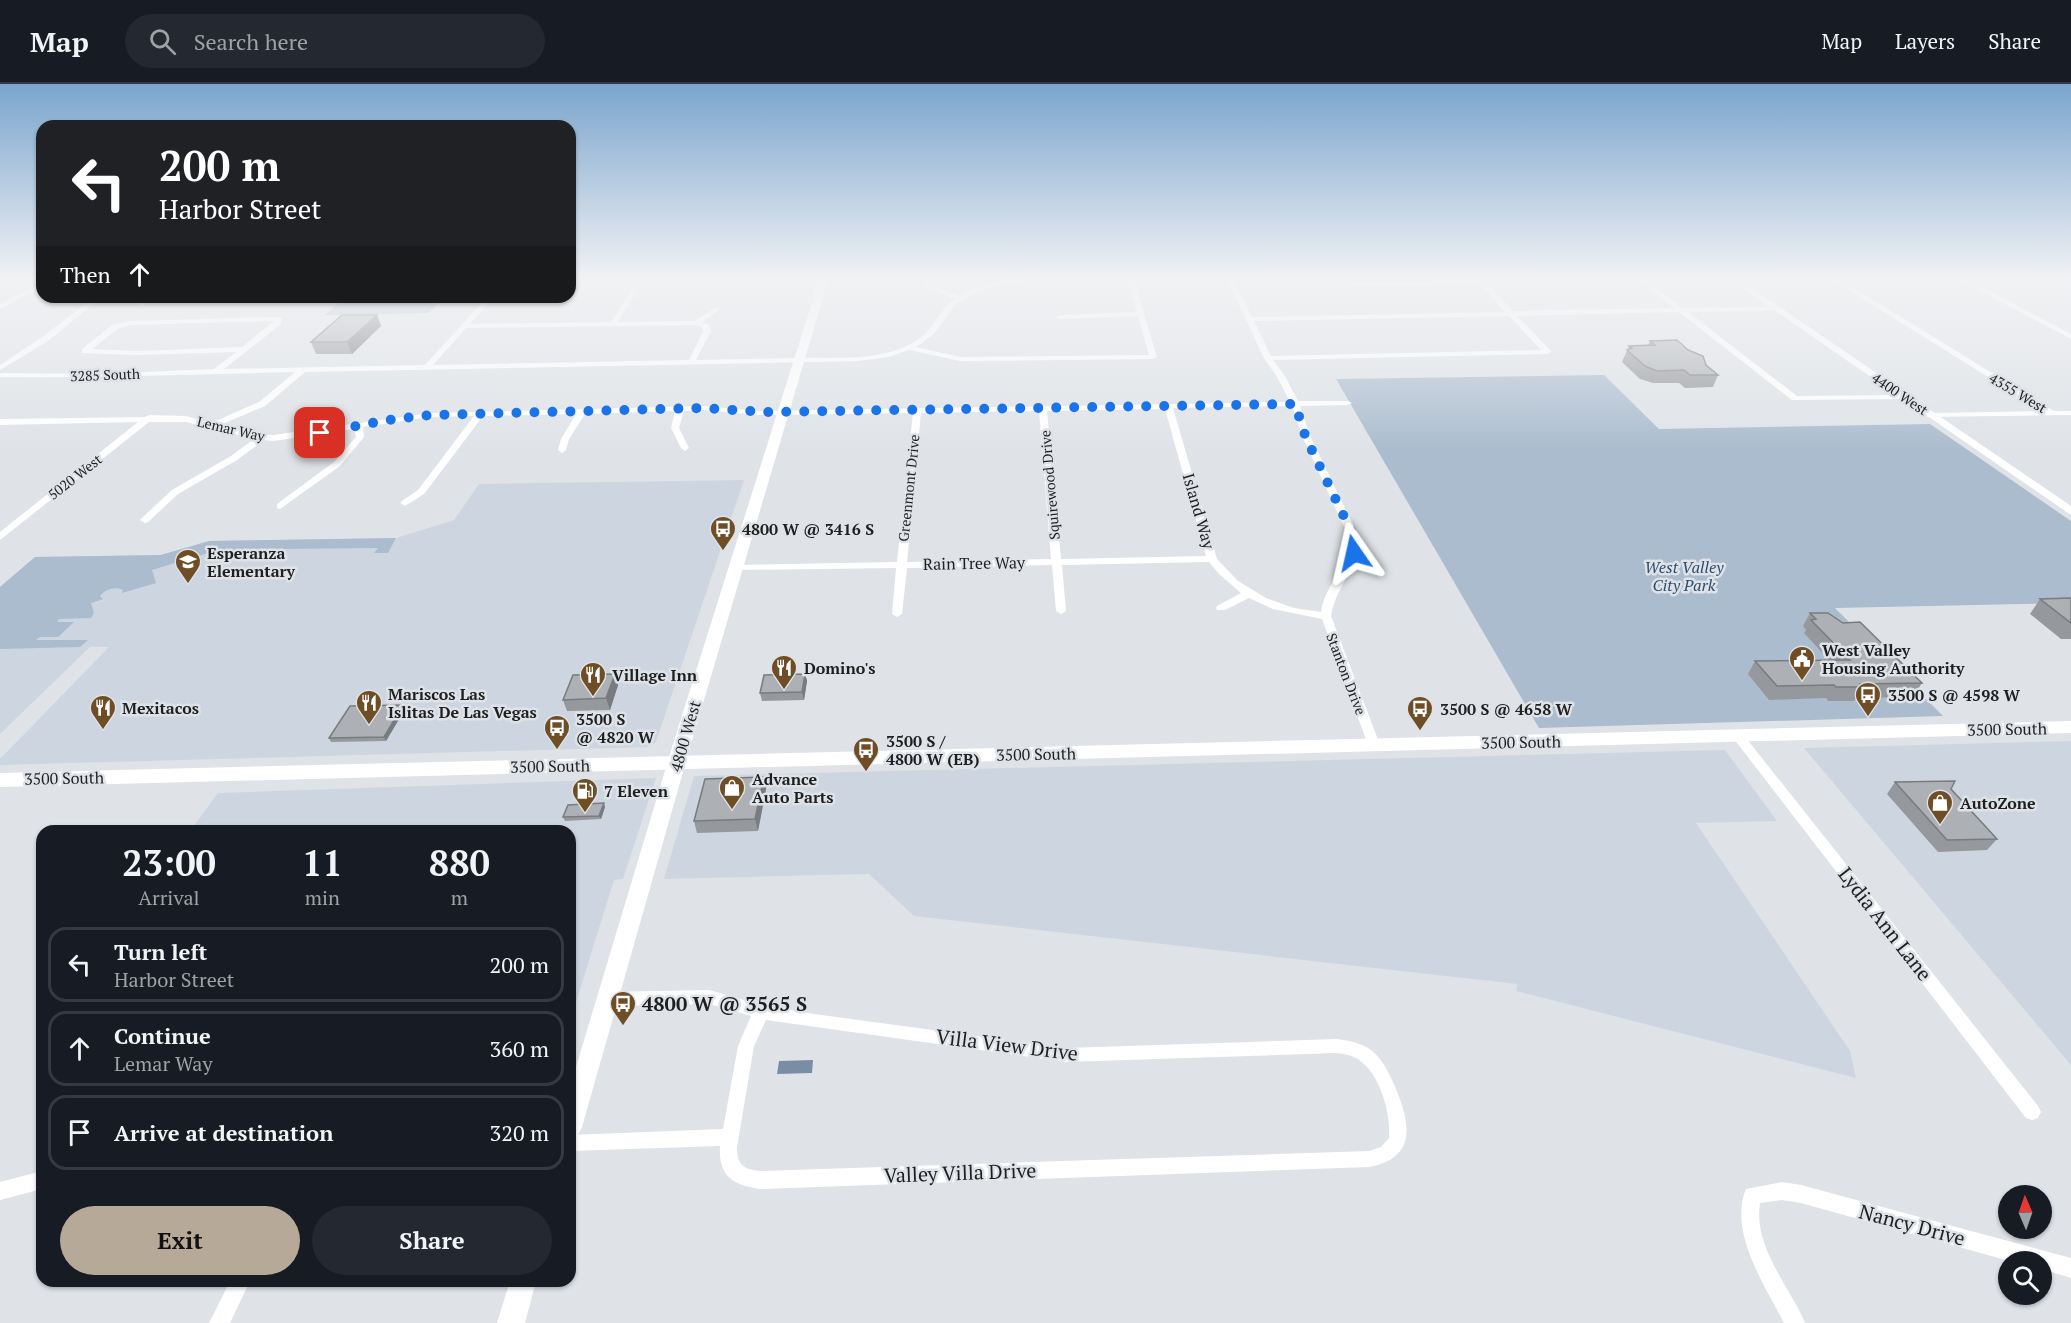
<!DOCTYPE html>
<html lang="en">
<head>
<meta charset="utf-8">
<style>
  :root { --surface:#171b24; --page:#242831; --text:#f1f3f6; --muted:#9ea1a6; --line:#363941; --accent:#b6a998 }
  body { margin:0; font-family:"PT Serif",serif; background:var(--page); color:var(--text); height:100vh; display:flex; flex-direction:column; font-size:22px; white-space:nowrap }
  * { box-sizing:border-box; margin:0 }
  p { font-size:20px; color:var(--muted) }
  .icon { flex:none; width:33px; height:33px; fill:none; stroke:currentColor; stroke-width:2; stroke-linecap:round; stroke-linejoin:round }
  .map { position:relative; flex:1; overflow:hidden }
  .details { position:absolute; left:36px; top:741px; width:540px; height:462px; display:flex; flex-direction:column; background:var(--surface); border-radius:18px; box-shadow:0 2px 4px #0004 }
  .details>* { flex:none }
  .top-card { position:absolute; left:36px; top:36px; width:540px; height:183px; border-radius:18px; box-shadow:0 2px 4px #0004; background:#202124; color:#fff; overflow:hidden }
  .needle { width:39px; rotate:358deg }
  .buttons { position:absolute; left:1998px; top:1101px; display:grid; gap:12px }
  .buttons a { display:grid; place-items:center; width:54px; height:54px; border-radius:50%; background:var(--surface); box-shadow:0 2px 4px #0004; font-size:30px }
  .pin { position:absolute; display:grid; place-items:center; width:51px; height:51px; color:#fff; margin:-26px; border-radius:12px; box-shadow:0 3px 9px #0006 }
  .me { position:absolute; width:66px; margin:-33px; rotate:349deg; stroke-linejoin:round; filter:drop-shadow(0 0 4px #0008) }
  .turn { display:flex; align-items:center; gap:21px; height:126px; padding:0 24px; font-size:27px }
  .turn .icon { width:78px; height:78px; stroke-width:2.5 }
  .turn b { display:block; font-size:42px; line-height:51px }
  .then { display:flex; align-items:center; height:57px; padding:0 24px; background:#0003; gap:12px; font-size:22px }
  .eta { display:flex; justify-content:space-evenly; align-items:center; height:102px; text-align:center }
  .eta b { font-size:36px; font-weight:600; line-height:42px }
  .action { display:flex; gap:12px; margin-top:auto; padding:12px 24px }
  .action a { flex:1; height:69px; border-radius:36px; background:var(--accent); color:#111; font-size:24px; font-weight:600; line-height:69px; text-align:center }
  .action a+a { background:var(--page); color:var(--text) }
  ul { padding:0; list-style:none }
  li { display:flex; align-items:center; gap:18px; height:75px; margin:0 12px 9px; padding:0 12px; border:3px solid var(--line); border-radius:18px }
  li div { flex:1 }
  li b { display:block; font-size:22px }
  li em { font-style:normal }
  header { display:flex; align-items:center; gap:36px; box-sizing:border-box; height:84px; padding:0 30px; background:var(--surface); border-bottom:2px solid var(--line) }
  header strong { font-size:28px }
  nav { display:flex; gap:33px; margin-inline-start:auto; font-size:21px }
  .search { width:420px; height:54px; background:var(--page); display:flex; align-items:center; gap:15px; box-sizing:border-box; padding:0 21px; border-radius:33px; color:var(--muted); font-size:22px }
  .map>svg:first-child { display:block }
</style>
</head>
<body>
<header>
<strong>Map</strong>
<div class="search"><svg class="icon" aria-label="search" viewBox="0 0 24 24"><circle cx="10" cy="10" r="6"/><path d="M15 15l6 6"/></svg>Search here</div>
<nav><a>Map</a><a>Layers</a><a>Share</a></nav>
</header>
<div class="map">
<svg width="2071" height="1239" viewBox="0 0 2071 1239">
  <rect width="100%" height="100%" fill="#dfe3e7"/>
  <g fill="#cdd6e0">
    <polygon points="744,396 656,658 648,663 0,681 0,675 109,563 90,563 0,650 0,503 35,473 161,471 209,457 396,454 454,436 479,400"/>
    <polygon points="2071,657 2071,981 1804,664"/>
    <polygon points="1725,666 1777,737 1696,739 1850,967 1856,994 1516,907 1517,900 914,832 869,790 664,795 694,692"/>
    <polygon points="656,694 623,795 614,796 570,938 570,747 190,747 218,709"/>
  </g>
  <g fill="#abbcce">
    <polygon points="345,213 445,213 429,229 325,231"/>
    <polygon points="1604,291 1659,345 1930,340 2071,437 2071,519 1835,524 1943,632 1539,644 1336,295"/>
    <path d="M396,454L388,469H374L378,464L280,465L273,471H223L214,474L211,468L152,486L156,499L122,509L123,506C116,502 105,505 100,512L103,515L91,519L94,529L91,534L59,535L57,538H74L58,553H40L36,556H88L80,563L0,565V503L35,473L161,471L209,457Z"/>
  </g>
  <polygon fill="#798ea5" points="813,976 812,989 777,990 779,977"/>
  <g fill="none" stroke-linecap="round" stroke-linejoin="round">
    <g fill="#fff" fill-rule="evenodd">
      <path d="M640,193H646L618,238L695,237L715,224L720,225L702,239L708,240L711,247L696,276C730,275 764,275 797,274C835,273 881,278 914,258C932,248 938,227 955,215L924,202L923,193H929V200L959,212C989,193 1024,193 1058,193L1002,200L979,207L956,220L934,250L916,263L960,273L1149,271L1138,232L1060,235L1056,233L1060,231L1137,228L1127,193H1133L1157,273L1153,275L960,277L909,266L888,273L859,277L305,288L265,322L220,341L250,349L273,351L430,329L702,322L759,327L1290,318L1277,293L1264,274L1226,193H1232L1252,233L1505,228L1480,200L1331,203L1328,201L1331,199L1476,196L1474,193H1481L1513,227L1674,224L1635,193H1643L1682,224L1777,223L1778,224L1775,226L1688,228L1797,312L1904,311L1908,313L1904,315L1792,316L1679,228L1517,232L1550,266L1551,268L1547,270L1273,276L1285,292L1298,317H1348L1352,319L1348,321L1300,322L1311,354L1357,449C1362,483 1336,500 1331,532L1380,661L1374,665L1368,661L1322,535L1273,525L1249,514L1225,526H1217L1216,524L1217,522L1241,509L1219,490L1209,478L1062,481L1066,527L1061,530L1056,527L1052,481L907,484L902,530L897,533L892,530L896,484L732,486L731,484L736,481L897,478L913,329L759,331L702,326L684,327L679,344L689,364L685,367L681,364L671,344L675,327L585,330L569,355L566,366L562,369L558,366L561,355L576,330L483,332L424,410L405,422L400,419L402,417L418,406L474,332L430,333L363,343L364,353L340,382L280,425L277,424V420L334,378L356,353L354,345L273,357L264,356L237,376L178,410L148,438L145,439L140,436L142,434L172,406L231,372L254,355L186,338H149L0,456V448L138,338L0,341V335L145,333L149,331L186,332L211,339L259,318L295,288C197,290 98,294 0,293V289L98,290L214,285L236,268L136,271L82,269V265L112,241L130,237L278,233L282,235L280,241L224,285L425,281L487,213H494L470,240L611,238ZM1509,232L1541,266L1271,272L1254,237ZM274,237L242,263L136,267L92,265L118,245L130,241ZM696,241L702,243L703,247L689,276L433,281L466,244ZM1292,322L1303,354L1347,449C1352,485 1326,496 1321,528L1294,524L1266,514L1238,497L1217,475L1173,324ZM1165,325L1206,472L1061,475L1047,327ZM1039,327L1051,475L907,478L921,329Z"/>
      <polygon points="1828,193 1836,193 2054,327 2071,327 2071,331 1927,333 1927,329 1930,329 2043,327"/>
      <polygon points="1954,193 1963,193 2071,250 2071,255"/>
      <polygon points="42,198 42,203 0,225 0,220"/>
      <polygon points="95,213 102,213 48,257 0,286 0,281 42,253"/>
      <polygon points="145,213 152,213 143,222 139,222 139,220"/>
      <polygon points="244,213 250,213 252,218 247,219"/>
      <polygon points="1738,648 1742,649 2038,1022 2041,1028 2038,1034 2032,1036 2026,1034 1734,655 1732,652 1734,649"/>
      <path d="M709,906L761,921L814,930L1066,964L1336,955C1348,956 1361,959 1371,966C1383,975 1390,991 1396,1005C1411,1041 1416,1074 1369,1083L760,1105C732,1101 718,1091 720,1062L570,1067V1051L723,1045L738,962L751,932L709,920L608,922L602,920L600,915L602,910L608,908ZM766,936L1066,978L1336,969C1344,970 1352,971 1359,976C1380,990 1391,1029 1389,1054L1381,1063L1369,1067L760,1087C743,1085 737,1081 737,1063L754,962Z"/>
      <polygon points="42,1087 42,1105 0,1116 0,1098"/>
      <path d="M1782,1098L1801,1101L2071,1174V1194L2042,1185V1178H2013L1801,1119L1782,1116L1760,1119C1753,1163 1789,1201 1805,1239H1784C1765,1202 1728,1147 1746,1105Z"/>
      <polygon points="230,1197 250,1197 230,1239 209,1239"/>
    </g>
    <polygon fill="#fff" fill-rule="evenodd" points="1726,193 1736,193 2071,422 2071,431"/>
    <g fill="#fff" fill-rule="evenodd">
      <polygon points="820,193 829,193 691,660 582,1043 578,1051 570,1054 570,1003 673,660"/>
      <polygon points="510,1197 536,1197 525,1239 497,1239"/>
    </g>
    <polygon fill="#fff" fill-rule="evenodd" points="2071,637 2071,649 0,703 0,689"/>
  </g>
  <g fill="#95989c">
    <polygon points="377,231 381,242 352,270 316,270 311,258"/>
    <polygon points="1650,257 1706,281 1718,291 1713,303 1685,304 1679,299 1653,299 1640,295 1622,278 1629,262 1648,261"/>
    <polygon points="2071,514 2071,555 2061,555 2030,530 2040,515"/>
    <polygon points="1810,529 1922,599 1913,613 1856,614 1854,617 1828,617 1826,614 1769,616 1748,590 1755,577 1829,576 1804,549 1806,546 1803,542"/>
    <polygon points="615,590 618,601 610,626 567,627 563,616"/>
    <polygon points="805,590 807,597 804,616 762,617 760,609"/>
    <polygon points="403,621 405,625 386,657 331,658 329,654"/>
    <polygon points="764,693 766,705 758,747 697,749 694,737"/>
    <polygon points="1895,698 1951,705 1997,755 1987,766 1938,768 1887,710"/>
    <polygon points="605,723 601,735 565,737 563,733"/>
  </g>
  <g fill="#797c7f">
    <polygon points="377,231 381,242 352,270 347,258"/>
    <polygon points="615,590 618,601 610,626 606,614"/>
    <polygon points="805,590 807,597 804,616 802,608"/>
    <polygon points="403,621 405,625 386,657 384,653"/>
    <polygon points="764,693 766,705 758,747 755,735"/>
    <polygon points="604,719 605,723 601,735 599,732"/>
  </g>
  <g fill="#adb1b5" stroke="#797c7f" stroke-width="1.5">
    <polygon points="342,231 377,231 347,258 311,258"/>
    <polygon points="1677,256 1688,266 1703,272 1706,281 1718,291 1690,291 1684,286 1657,287 1645,282 1627,266 1632,264 1629,262 1655,261 1650,257"/>
    <polygon points="2071,514 2071,539 2040,515"/>
    <polygon points="1810,529 1828,529 1843,539 1860,538 1922,599 1860,600 1862,603 1836,603 1834,601 1777,602 1755,577 1850,576 1811,536 1816,535"/>
    <polygon points="615,590 606,614 563,616 573,591"/>
    <polygon points="805,590 802,608 760,609 764,591"/>
    <polygon points="403,621 384,653 329,654 350,622"/>
    <polygon points="764,693 755,735 694,737 705,695"/>
    <polygon points="1955,697 1951,705 1997,755 1947,756 1895,698"/>
    <polygon points="604,719 599,732 563,733 568,721"/>
  </g>
  <linearGradient id="sky" x2="0" y2="1"><stop stop-color="#7ba5cd"/><stop offset="0.53" stop-color="#f1f2f4"/><stop offset="1" stop-color="#f1f2f4" stop-opacity="0"/></linearGradient>
  <rect width="2071" height="367" fill="url(#sky)"/>
  <g fill="none" stroke-linecap="round" stroke-linejoin="round">
    <polyline stroke="#1a73e8" stroke-width="10" stroke-dasharray="0 18" points="320,349 388,336 430,331 702,324 766,328 1295,320 1306,354 1352,449 1354,469"/>
  </g>
  <defs>
    <symbol id="bus-pin" viewBox="-11 -11 22 30"><path d="M0 17L-7.5 6A9.5 9.5 0 1 1 7.5 6Z" fill="#6f4e25" stroke="#dfe3e7"/><path d="M-5-6H5V4H4V6H2V4H-2V6H-4V4H-5ZM-3.5-4V0h7V-4ZM-3.5 1.2v1.5H-2V1.2ZM2 1.2v1.5H3.5V1.2Z" fill="#fff"/></symbol>
    <symbol id="school-pin" viewBox="-11 -11 22 30"><path d="M0 17L-7.5 6A9.5 9.5 0 1 1 7.5 6Z" fill="#6f4e25" stroke="#dfe3e7"/><path d="M0-5L7-2L0 1L-7-2ZM-4 1L0 2.5L4 1V4Q0 6-4 4Z" fill="#fff"/></symbol>
    <symbol id="civic-pin" viewBox="-11 -11 22 30"><path d="M0 17L-7.5 6A9.5 9.5 0 1 1 7.5 6Z" fill="#6f4e25" stroke="#dfe3e7"/><path d="M-.6-6.5H3V-4.5H.6V-3L4-1V1h2V6H-6V1h2V-1L-.6-3ZM-1.2 2.5V6h2.4V2.5Z" fill="#fff"/></symbol>
    <symbol id="restaurant-pin" viewBox="-11 -11 22 30"><path d="M0 17L-7.5 6A9.5 9.5 0 1 1 7.5 6Z" fill="#6f4e25" stroke="#dfe3e7"/><path d="M-5-6h1v4h1v-4h1v4h1v-4h1v5L-1.5 .5V6h-2V.5L-5-1ZM5-6V6H3V1.5H1.5Q1.5-4 5-6Z" fill="#fff"/></symbol>
    <symbol id="shop-pin" viewBox="-11 -11 22 30"><path d="M0 17L-7.5 6A9.5 9.5 0 1 1 7.5 6Z" fill="#6f4e25" stroke="#dfe3e7"/><path d="M-5-2.5h2.3a2.7 3.5 0 0 1 5.4 0H5L5.5 6h-11ZM-1.5-2.5h3a1.5 2.3 0 0 0-3 0Z" fill="#fff"/></symbol>
    <symbol id="fuel-pin" viewBox="-11 -11 22 30"><path d="M0 17L-7.5 6A9.5 9.5 0 1 1 7.5 6Z" fill="#6f4e25" stroke="#dfe3e7"/><path d="M-5.5-6h7V0h2V4h1.3V-2.5L3-4.5l.8-.8L6-3V5H2.5V1h-1V6h-7ZM-4.2-4.7v3.2H.2V-4.7Z" fill="#fff"/></symbol>
  </defs>
  <g fill-rule="evenodd">
    <use href="#bus-pin" x="708" y="430" width="30" height="40"/>
    <use href="#school-pin" x="173" y="463" width="30" height="40"/>
    <use href="#civic-pin" x="1787" y="560" width="30" height="40"/>
    <use href="#restaurant-pin" x="769" y="569" width="30" height="40"/>
    <use href="#restaurant-pin" x="578" y="576" width="30" height="40"/>
    <use href="#bus-pin" x="1853" y="596" width="30" height="40"/>
    <use href="#restaurant-pin" x="354" y="604" width="30" height="40"/>
    <use href="#restaurant-pin" x="88" y="609" width="30" height="40"/>
    <use href="#bus-pin" x="1405" y="610" width="30" height="40"/>
    <use href="#bus-pin" x="542" y="629" width="30" height="40"/>
    <use href="#bus-pin" x="851" y="651" width="30" height="40"/>
    <use href="#shop-pin" x="717" y="689" width="30" height="40"/>
    <use href="#fuel-pin" x="570" y="692" width="30" height="40"/>
    <use href="#shop-pin" x="1925" y="704" width="30" height="40"/>
    <use href="#bus-pin" x="608" y="905" width="30" height="40"/>
  </g>
  <g text-anchor="middle" stroke-width="5" stroke-linejoin="round" paint-order="stroke">
    <g font-size="14" fill="#1d1f20" stroke="#dfe3e7">
      <text transform="translate(105 291) rotate(-2)" y="5">3285 South</text>
      <text transform="translate(2018 309) rotate(31)" y="5">4355 West</text>
      <text transform="translate(1900 310) rotate(34)" y="5">4400 West</text>
      <text transform="translate(231 345) rotate(13)" y="5">Lemar Way</text>
      <text transform="translate(75 393) rotate(-38)" y="5">5020 West</text>
      <text transform="translate(1050 401) rotate(-95)" y="5">Squirewood Drive</text>
      <text transform="translate(909 404) rotate(-84)" y="5">Greenmont Drive</text>
      <text transform="translate(1346 590) rotate(69)" y="5">Stanton Drive</text>
    </g>
    <g font-size="16" fill="#1d1f20" stroke="#dfe3e7">
      <text transform="translate(1199 427) rotate(74)" y="6">Island Way</text>
      <text transform="translate(974 479) rotate(-1)" y="6">Rain Tree Way</text>
      <text transform="translate(2007 645) rotate(-1)" y="6">3500 South</text>
      <text transform="translate(685 652) rotate(-74)" y="6">4800 West</text>
      <text transform="translate(1521 658) rotate(-1)" y="6">3500 South</text>
      <text transform="translate(1036 670) rotate(-1)" y="6">3500 South</text>
      <text transform="translate(550 682) rotate(-1)" y="6">3500 South</text>
      <text transform="translate(64 694) rotate(-1)" y="6">3500 South</text>
    </g>
    <g font-size="16" font-weight="bold" fill="#1d1f20" stroke="#dfe3e7" text-anchor="start">
      <text x="742" y="451">4800 W @ 3416 S</text>
      <text x="207" y="475">Esperanza<tspan x="207" dy="18">Elementary</tspan></text>
      <text x="1822" y="572">West Valley<tspan x="1822" dy="18">Housing Authority</tspan></text>
      <text x="804" y="590">Domino's</text>
      <text x="612" y="597">Village Inn</text>
      <text x="388" y="616">Mariscos Las<tspan x="388" dy="18">Islitas De Las Vegas</tspan></text>
      <text x="1888" y="617">3500 S @ 4598 W</text>
      <text x="122" y="630">Mexitacos</text>
      <text x="1440" y="631">3500 S @ 4658 W</text>
      <text x="576" y="641">3500 S<tspan x="576" dy="18">@ 4820 W</tspan></text>
      <text x="886" y="663">3500 S /<tspan x="886" dy="18">4800 W (EB)</tspan></text>
      <text x="752" y="701">Advance<tspan x="752" dy="18">Auto Parts</tspan></text>
      <text x="604" y="713">7 Eleven</text>
      <text x="1960" y="725">AutoZone</text>
    </g>
    <g font-size="16" font-style="italic" fill="#2c4e71" stroke="#dfe3e7">
      <text x="1684" y="489">West Valley<tspan x="1684" dy="18">City Park</tspan></text>
    </g>
    <g font-size="20" fill="#1d1f20" stroke="#dfe3e7">
      <text transform="translate(1885 840) rotate(52)" y="7">Lydia Ann Lane</text>
      <text transform="translate(1007 961) rotate(7)" y="7">Villa View Drive</text>
      <text transform="translate(960 1089) rotate(-2)" y="7">Valley Villa Drive</text>
      <text transform="translate(1912 1141) rotate(15)" y="7">Nancy Drive</text>
    </g>
    <g font-size="20" font-weight="bold" fill="#1d1f20" stroke="#dfe3e7" text-anchor="start">
      <text x="642" y="927">4800 W @ 3565 S</text>
    </g>
  </g>
</svg>
<div class="buttons">
<a><svg class="needle" viewBox="-14 -14 28 28"><path d="M0-13l5 13h-10z" fill="#e53935"/><path d="M0 13l5-13h-10z" fill="#9ea1a6"/></svg></a>
<a><svg class="icon" aria-label="search" viewBox="0 0 24 24"><circle cx="10" cy="10" r="6"/><path d="M15 15l6 6"/></svg></a>
</div>
<div class="pin" style="left:320px;top:349px;background:#d93025"><svg class="icon" aria-label="arrive" viewBox="0 0 24 24"><path d="M6 21V4h12l-3 4 3 4H6"/></svg></div>
<svg class="me" style="left:1354px;top:469px" viewBox="-20 -20 40 40"><path d="M0-17L14 15 0 8-14 15z" fill="#1a73e8" stroke="#fff" stroke-width="4"/></svg>
<div class="top-card">
<div class="turn"><svg class="icon" aria-label="left" viewBox="0 0 24 24"><path d="M17 20v-9H6M10 6l-5 5 5 5"/></svg><div><b>200 m</b>Harbor Street</div></div>
<div class="then">Then<svg class="icon" aria-label="ahead" viewBox="0 0 24 24"><path d="M12 20V5M6 11l6-6 6 6"/></svg></div>
</div>
<section class="details">
<div class="eta">
<div><b>23:00</b><p>Arrival</p></div>
<div><b>11</b><p>min</p></div>
<div><b>880</b><p>m</p></div>
</div>
<ul>
<li><svg class="icon" aria-label="left" viewBox="0 0 24 24"><path d="M17 20v-9H6M10 6l-5 5 5 5"/></svg><div><b>Turn left</b><p>Harbor Street</p></div><em>200 m</em></li>
<li><svg class="icon" aria-label="ahead" viewBox="0 0 24 24"><path d="M12 20V5M6 11l6-6 6 6"/></svg><div><b>Continue</b><p>Lemar Way</p></div><em>360 m</em></li>
<li><svg class="icon" aria-label="arrive" viewBox="0 0 24 24"><path d="M6 21V4h12l-3 4 3 4H6"/></svg><div><b>Arrive at destination</b></div><em>320 m</em></li>
</ul>
<div class="action"><a>Exit</a><a>Share</a></div>
</section>
</div>
</body>
</html>
